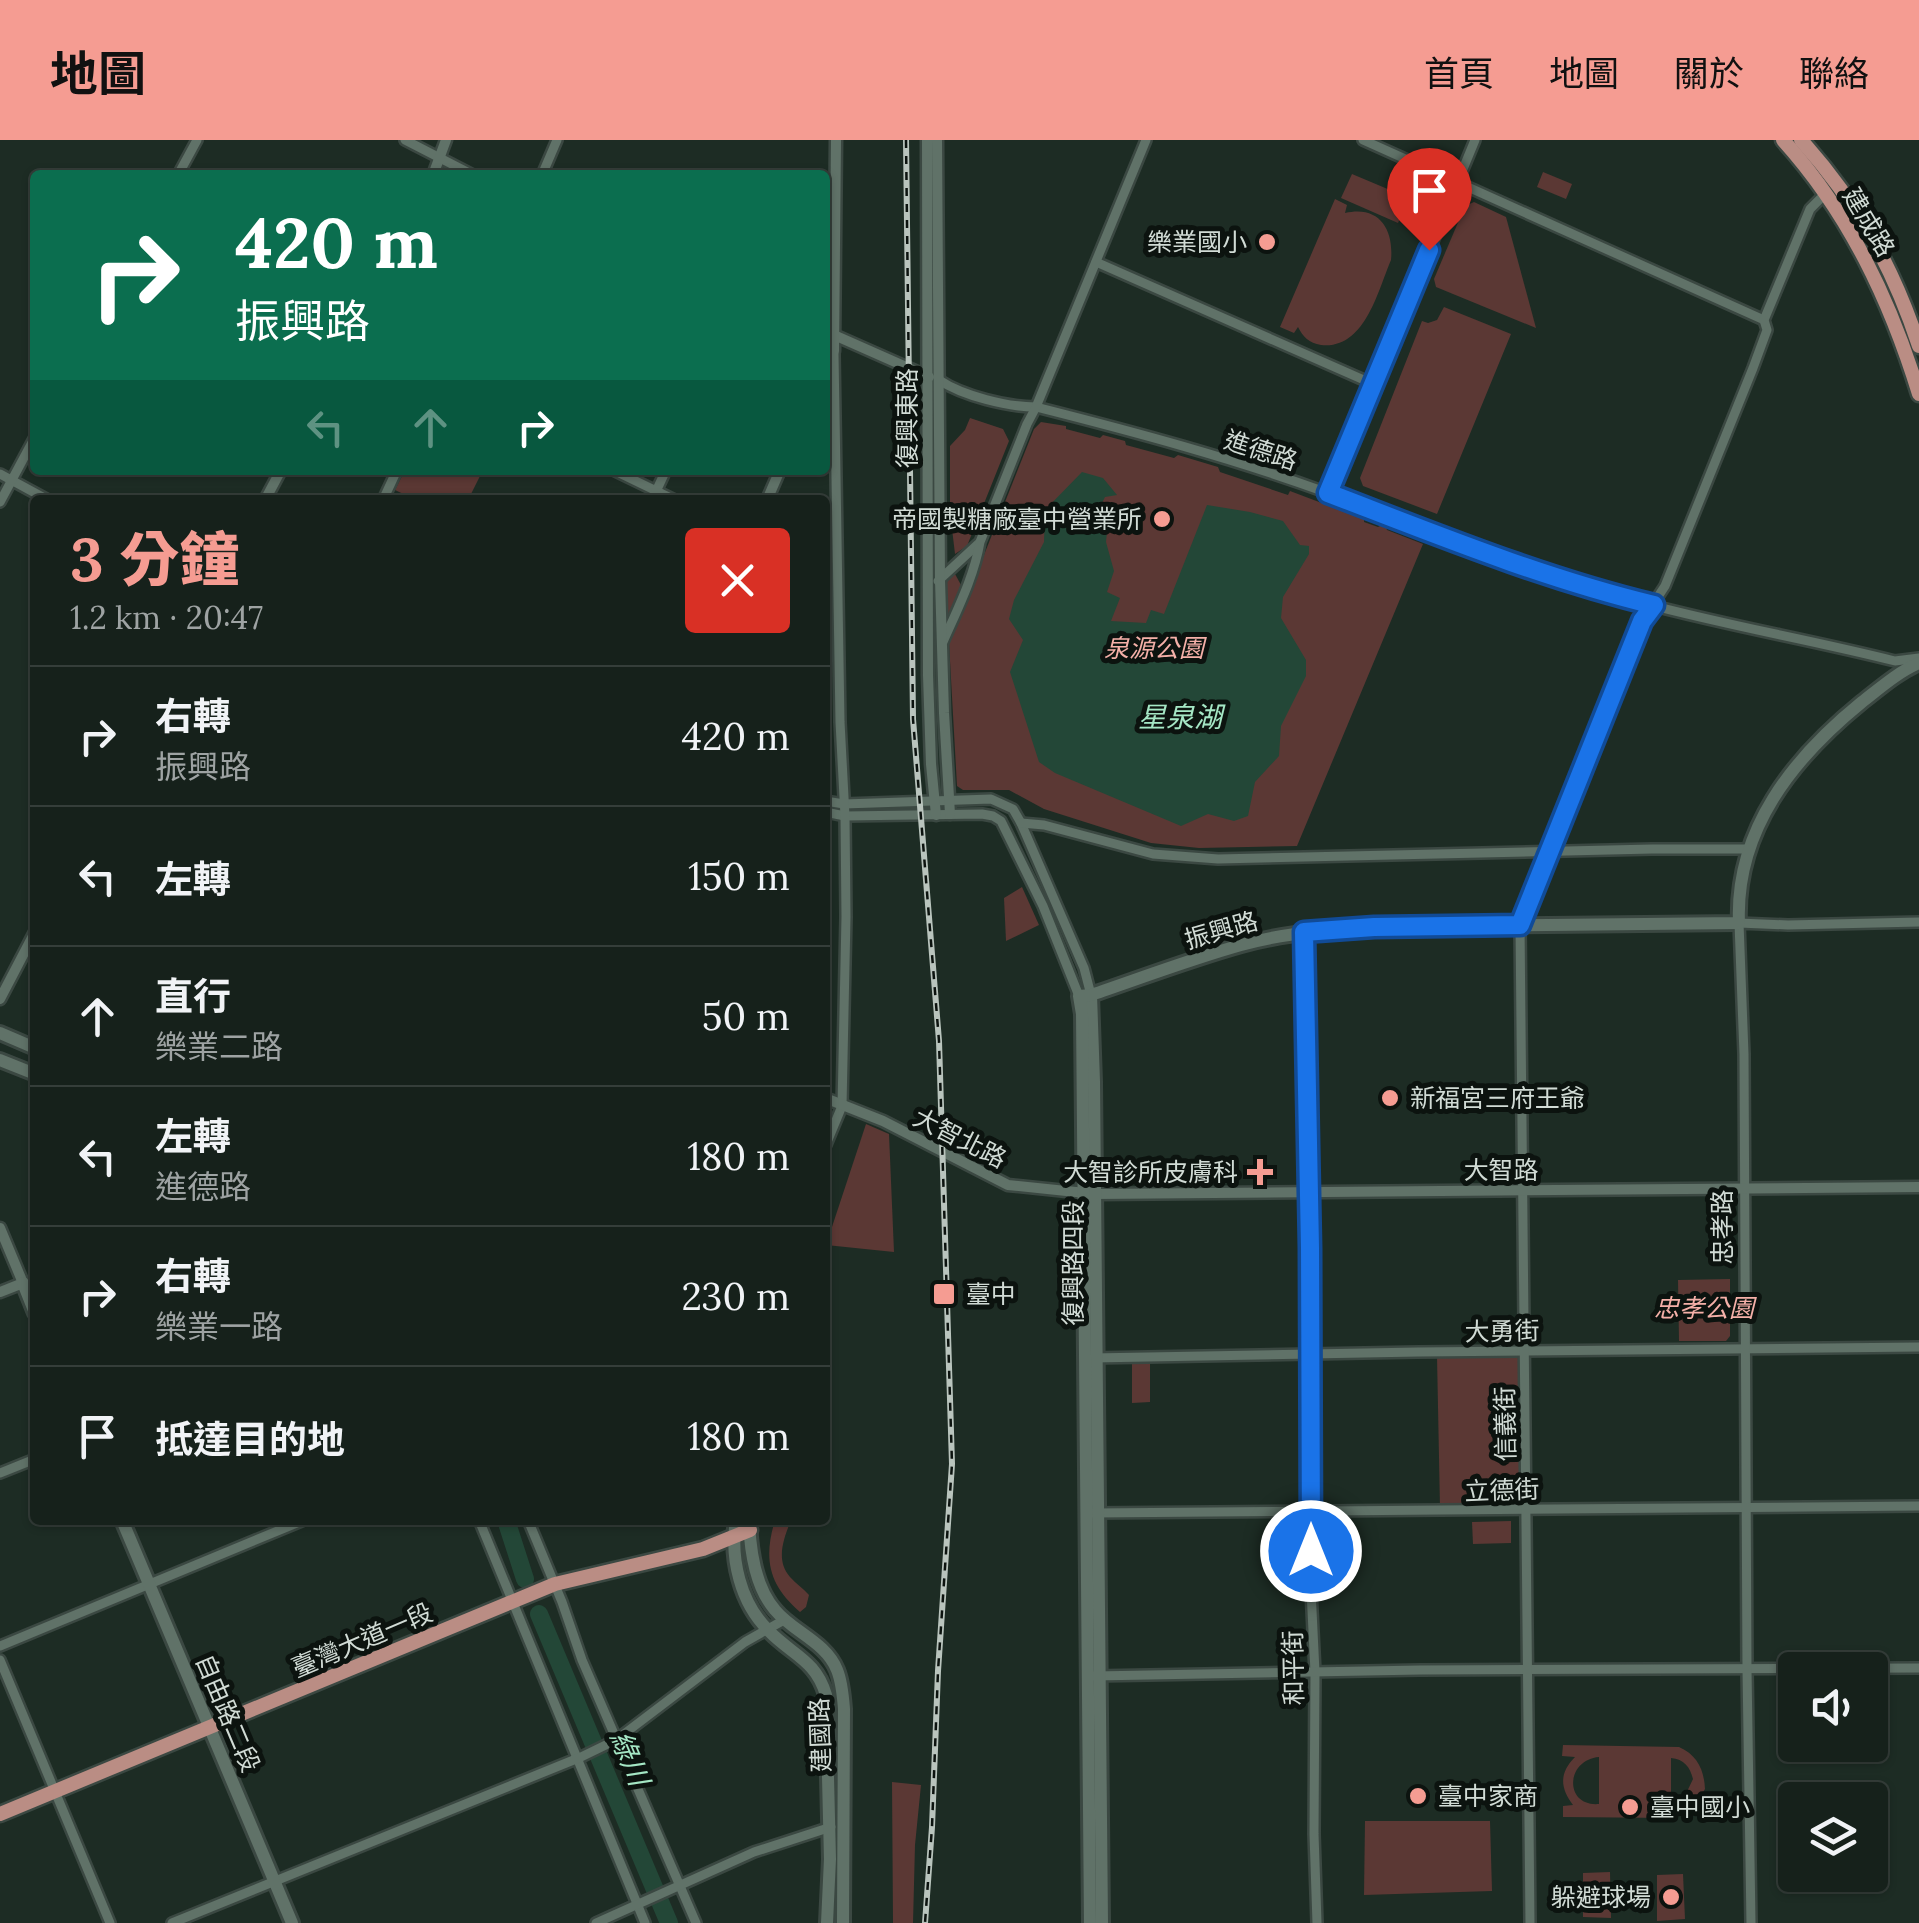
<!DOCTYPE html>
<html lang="zh-TW">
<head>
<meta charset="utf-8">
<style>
  :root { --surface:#16211b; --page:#232e28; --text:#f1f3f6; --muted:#9ea3a3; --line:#353e3a; --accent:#f59c92 }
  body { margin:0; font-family:Lora,"Noto Sans TC",serif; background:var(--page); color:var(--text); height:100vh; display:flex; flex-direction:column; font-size:38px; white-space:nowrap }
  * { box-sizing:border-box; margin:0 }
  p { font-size:32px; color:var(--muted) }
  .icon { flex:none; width:55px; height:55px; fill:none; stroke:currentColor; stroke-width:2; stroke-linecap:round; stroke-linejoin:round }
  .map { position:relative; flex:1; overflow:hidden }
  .panel { position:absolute; left:30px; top:355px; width:800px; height:1030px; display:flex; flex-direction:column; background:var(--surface); border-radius:10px; box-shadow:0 2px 8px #0004,0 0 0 2px var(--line) }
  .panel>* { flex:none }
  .top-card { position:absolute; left:30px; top:30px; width:800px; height:305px; border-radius:10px; box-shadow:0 2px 8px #0004,0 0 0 2px var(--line); background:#0b6e4f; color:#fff; overflow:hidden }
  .fabs { position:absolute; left:1778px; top:1512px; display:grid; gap:20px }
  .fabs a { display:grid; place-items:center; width:110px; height:110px; border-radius:10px; background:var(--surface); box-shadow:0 2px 8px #0004,0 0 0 2px var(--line); font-size:50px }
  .pin { position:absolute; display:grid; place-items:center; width:85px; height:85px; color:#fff; margin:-102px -42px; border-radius:50% 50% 50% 0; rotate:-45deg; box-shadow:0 0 10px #0007 }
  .pin .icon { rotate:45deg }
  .me { position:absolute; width:110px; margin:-55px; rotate:0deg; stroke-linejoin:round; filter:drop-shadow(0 0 8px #0008) }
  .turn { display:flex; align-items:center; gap:35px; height:210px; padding:0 40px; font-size:45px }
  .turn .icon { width:130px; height:130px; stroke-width:2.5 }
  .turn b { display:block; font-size:70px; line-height:85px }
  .lanes { display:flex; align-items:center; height:95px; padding:0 40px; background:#0003; justify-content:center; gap:50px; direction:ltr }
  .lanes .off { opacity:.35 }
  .round { display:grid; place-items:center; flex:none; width:105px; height:105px; border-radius:10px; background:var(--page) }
  .head { display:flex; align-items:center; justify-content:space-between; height:170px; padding:0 40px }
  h1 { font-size:60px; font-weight:800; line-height:75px; color:var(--accent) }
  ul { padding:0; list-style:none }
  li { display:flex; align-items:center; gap:30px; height:140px; padding:0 40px; border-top:2px solid var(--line) }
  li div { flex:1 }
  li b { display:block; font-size:38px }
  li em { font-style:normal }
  header { display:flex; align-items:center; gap:60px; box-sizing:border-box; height:140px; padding:0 50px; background:var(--accent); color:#111 }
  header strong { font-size:48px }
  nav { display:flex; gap:55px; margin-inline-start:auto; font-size:35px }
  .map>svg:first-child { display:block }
</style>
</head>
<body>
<header>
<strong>地圖</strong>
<nav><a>首頁</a><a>地圖</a><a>關於</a><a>聯絡</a></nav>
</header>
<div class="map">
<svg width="1919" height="1783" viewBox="0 0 1919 1783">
  <rect width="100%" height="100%" fill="#1d2c24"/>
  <g fill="#5b3834" fill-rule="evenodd">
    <polygon points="1543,32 1572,44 1566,59 1537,47"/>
    <polygon points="1352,34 1409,58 1398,83 1341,58"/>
    <path d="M1335,59L1347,65L1345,73C1379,65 1394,89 1391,120C1378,150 1365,210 1321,205C1309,203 1303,197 1298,187L1294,193L1280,187Z"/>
    <polygon points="1474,62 1506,77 1536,188 1436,147 1434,139 1465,66"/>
    <polygon points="1444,167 1511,194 1437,374 1363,346 1360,338 1422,181 1428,183 1437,180"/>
    <polygon points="970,278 1003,289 1009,301 967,406 955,414 950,372 950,306 965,290"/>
    <polygon points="1041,282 1066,286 1066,289 1100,298 1103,295 1125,301 1126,305 1174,318 1178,315 1218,327 1220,332 1288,355 1290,351 1364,379 1364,382 1378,387 1382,385 1386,387 1387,390 1423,404 1297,706 1199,708 1151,703 1044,669 1009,650 963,650 957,646 949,503 1034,289"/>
    <polygon points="405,330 483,330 468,360 416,360 395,350"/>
    <polygon points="955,434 961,445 949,476 946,477 944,443"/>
    <polygon points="1022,747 1039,785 1006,801 1004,758"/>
    <polygon points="866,984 889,994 894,1112 826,1105"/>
    <polygon points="1730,1139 1730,1196 1726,1201 1679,1201 1678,1140"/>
    <polygon points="1520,1214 1523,1366 1440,1368 1437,1216"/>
    <polygon points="1132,1223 1150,1223 1150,1262 1132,1263"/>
    <path d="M775,1380H791C784,1398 775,1420 790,1437C796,1444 803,1448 809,1455L806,1467L800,1472C769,1445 763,1420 775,1380Z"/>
    <polygon points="1511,1381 1511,1403 1473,1404 1472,1382"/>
    <path d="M1563,1605L1679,1607C1697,1615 1704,1629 1705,1649C1697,1664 1688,1673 1671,1678L1563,1677V1666L1573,1665C1560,1648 1559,1633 1575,1617L1562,1616ZM1599,1617V1664C1564,1667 1565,1620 1599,1617ZM1671,1618C1684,1619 1690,1627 1693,1639L1683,1660L1671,1665Z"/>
    <polygon points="892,1642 921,1645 915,1705 913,1783 893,1783"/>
    <polygon points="1365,1681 1490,1681 1492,1751 1364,1755"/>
    <polygon points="1610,1732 1611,1778 1583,1777 1583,1733"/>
    <polygon points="1683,1734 1685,1779 1657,1781 1657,1735"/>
  </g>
  <polygon fill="#234737" points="1082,332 1103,338 1117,355 1105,357 1101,365 1109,372 1106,402 1114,431 1107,452 1120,458 1111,481 1146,483 1151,470 1164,474 1207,365 1250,372 1283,381 1300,405 1309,406 1309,414 1283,457 1281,478 1306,520 1306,536 1281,586 1279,616 1255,642 1248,676 1234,681 1208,674 1181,686 1055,633 1039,622 1010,532 1023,500 1009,479 1014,460 1044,402 1045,370"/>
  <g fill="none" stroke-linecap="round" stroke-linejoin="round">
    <g stroke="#234737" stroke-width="18">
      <polyline points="506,1380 525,1439"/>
      <polyline points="539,1474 669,1783"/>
    </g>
    <defs>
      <g id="minor">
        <polyline points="405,0 473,35"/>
        <polyline points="1363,0 1764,180"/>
        <polyline points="178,35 197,0"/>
        <polyline points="542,35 557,0"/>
        <polyline points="1096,122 1373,244"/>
        <path d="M939,240C963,256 1008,267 1036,267C1135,292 1232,318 1328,353C1426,388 1521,428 1621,457C1711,483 1804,498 1895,521L1919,518"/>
        <polyline points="613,330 675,360"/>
        <polyline points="0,334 48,360"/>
        <polyline points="1329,353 1475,0"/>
        <polyline points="383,360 397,330"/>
        <polyline points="652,360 666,330"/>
        <polyline points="0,362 35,297"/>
        <polyline points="938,441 978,404"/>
        <path d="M943,502C957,470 974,437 980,402L1027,284L1036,267L1146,0"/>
        <polyline points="825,661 844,664 991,659 1013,669 1021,683 1084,828 1091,855"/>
        <polyline points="825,672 845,676 982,674 993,676 1001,681 1043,766 1079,856"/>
        <polyline points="1021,683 1044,685 1153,714 1218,719 1652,709 1749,709"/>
        <polyline points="1304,793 1310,1108 1311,1450 1315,1532 1314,1694 1317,1783"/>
        <polyline points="825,1007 842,966 846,777 845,676 840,582 834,214"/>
        <polyline points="1092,1218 1418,1212 1919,1207"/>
        <polyline points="0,1333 35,1319"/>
        <path d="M1093,1373C1369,1372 1644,1367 1919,1366"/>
        <polyline points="479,1380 645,1783"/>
        <polyline points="528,1380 562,1462 582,1520 696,1783"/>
        <polyline points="0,1506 304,1380"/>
        <polyline points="0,1520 110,1783"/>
        <polyline points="1094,1536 1420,1530 1919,1528"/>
        <polyline points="172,1783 581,1617 616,1600 745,1502 784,1480"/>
        <polyline points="596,1783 754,1712 831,1687"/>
        <polyline points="1530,1783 1520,785 1642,481 1665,446 1753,228 1767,190 1764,180 1810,69 1825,54"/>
        <polyline points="1751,1783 1747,1530 1744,914 1739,783 1788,785 1919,782"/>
      </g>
      <g id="tertiary">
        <polyline points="927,0 928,535 931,624 936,675"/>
        <polyline points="937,0 940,440 944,573 950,674"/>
        <polyline points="433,35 446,0"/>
        <polyline points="834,195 929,237"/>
        <polyline points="825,231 834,211 836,0"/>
        <polyline points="265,360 281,330"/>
        <polyline points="767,360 780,330"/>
        <polyline points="0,859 35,792"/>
        <polyline points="825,958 883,981 1008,1045 1095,1054 1919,1047"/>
        <polyline points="0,1088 23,1143 0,1152"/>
      </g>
      <g id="secondary">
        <polyline points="1091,855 1094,942 1102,1783"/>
        <polyline points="0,893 35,908"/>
        <polyline points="0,920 35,934"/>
        <polyline points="23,1143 35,1173"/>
        <polyline points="122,1380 292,1783"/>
        <path d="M736,1380C730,1418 740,1463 769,1491C792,1515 816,1520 826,1555L830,1719L827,1783"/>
        <path d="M749,1380C750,1410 755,1447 775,1470C793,1492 826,1502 837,1530C842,1542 843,1556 844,1569L843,1783"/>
        <path d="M1090,1783L1082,874L1079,856L1091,855C1141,838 1191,819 1241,805C1284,793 1330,789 1374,787L1739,783C1735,690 1793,618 1862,562C1880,548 1898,532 1919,523"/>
      </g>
      <g id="primary">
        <path d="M1783,0C1849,73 1890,160 1919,254"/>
        <path d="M1801,0C1857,62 1893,127 1919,206"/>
        <polyline points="0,1674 555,1444 703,1409 750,1390"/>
      </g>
    </defs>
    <use href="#minor" stroke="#3b4842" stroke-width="14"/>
    <use href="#tertiary" stroke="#3b4842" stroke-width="15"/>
    <use href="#secondary" stroke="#3b4842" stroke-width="18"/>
    <use href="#primary" stroke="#3b4842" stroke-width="19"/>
    <use href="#minor" stroke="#607268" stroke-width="9"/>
    <use href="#tertiary" stroke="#607268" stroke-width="10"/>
    <use href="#secondary" stroke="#607268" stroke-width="12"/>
    <use href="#primary" stroke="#ba8d84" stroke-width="14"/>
    <defs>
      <polyline id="rail" points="906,0 913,579 939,901 952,1324 938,1531 932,1687 925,1783"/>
    </defs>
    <use href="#rail" stroke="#b9c4bd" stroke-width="6"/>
    <use href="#rail" stroke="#0c130f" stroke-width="2.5" stroke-dasharray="8" stroke-linecap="butt"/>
  </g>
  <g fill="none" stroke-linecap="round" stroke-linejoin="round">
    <defs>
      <path id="route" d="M1311,1411L1310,1108L1304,792L1374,787L1520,785L1642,481L1654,465C1542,438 1435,394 1328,353L1429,110"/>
    </defs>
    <use href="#route" stroke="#114b97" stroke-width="25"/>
    <use href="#route" stroke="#1a73e8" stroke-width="18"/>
  </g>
  <g fill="#f59c92" stroke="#0c130f" stroke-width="4">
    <circle cx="1267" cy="102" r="10"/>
    <circle cx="1162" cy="379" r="10"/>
    <circle cx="1390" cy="958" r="10"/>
    <path d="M1255 1017h10v10h10v10h-10v10h-10v-10h-10v-10h10z"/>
    <rect x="932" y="1142" width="24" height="24" rx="5"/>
    <circle cx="1418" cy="1656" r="10"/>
    <circle cx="1630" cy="1667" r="10"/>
    <circle cx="1671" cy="1757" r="10"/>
  </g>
  <g text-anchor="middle" stroke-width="10" stroke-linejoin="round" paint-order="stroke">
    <g font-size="25" fill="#d1dbd5" stroke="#0c130f">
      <text transform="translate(1869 82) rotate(59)" y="9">建成路</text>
      <text transform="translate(907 278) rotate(-90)" y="9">復興東路</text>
      <text transform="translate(1261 310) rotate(18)" y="9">進德路</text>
      <text transform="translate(1221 790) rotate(-16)" y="9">振興路</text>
      <text transform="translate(960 998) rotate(27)" y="9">大智北路</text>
      <text x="1501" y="1039">大智路</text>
      <text transform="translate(1722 1087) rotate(-90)" y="9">忠孝路</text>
      <text transform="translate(1073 1123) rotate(-90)" y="9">復興路四段</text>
      <text transform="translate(1502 1191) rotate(-1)" y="9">大勇街</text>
      <text transform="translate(1505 1284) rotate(-91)" y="9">信義街</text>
      <text transform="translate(1502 1350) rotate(-2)" y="9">立德街</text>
      <text transform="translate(362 1500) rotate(-23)" y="9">臺灣大道一段</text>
      <text transform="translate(1293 1528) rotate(-91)" y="9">和平街</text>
      <text transform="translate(228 1573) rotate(67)" y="9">自由路二段</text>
      <text transform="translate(820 1595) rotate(-92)" y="9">建國路</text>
    </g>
    <g font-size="25" fill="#d1dbd5" stroke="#0c130f" text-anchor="end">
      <text x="1247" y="111">樂業國小</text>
      <text x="1142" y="388">帝國製糖廠臺中營業所</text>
      <text x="1410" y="967" text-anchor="start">新福宮三府王爺</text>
      <text x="1238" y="1041">大智診所皮膚科</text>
      <text x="966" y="1163" text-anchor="start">臺中</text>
      <text x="1438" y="1665" text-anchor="start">臺中家商</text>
      <text x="1650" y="1676" text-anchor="start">臺中國小</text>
      <text x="1651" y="1766">躲避球場</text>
    </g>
    <g font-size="25" font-style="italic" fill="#f5b0a8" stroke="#0c130f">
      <text x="1154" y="517">泉源公園</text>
      <text x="1704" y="1177">忠孝公園</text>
    </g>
    <g font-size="28" font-style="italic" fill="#a5e7c5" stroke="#0c130f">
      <text x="1180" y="587">星泉湖</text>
      <text transform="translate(630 1618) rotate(67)" y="10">綠川</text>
    </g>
  </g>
</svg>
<div class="fabs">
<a><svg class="icon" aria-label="sound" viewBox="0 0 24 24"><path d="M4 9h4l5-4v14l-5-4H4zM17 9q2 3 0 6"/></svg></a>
<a><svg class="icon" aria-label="layers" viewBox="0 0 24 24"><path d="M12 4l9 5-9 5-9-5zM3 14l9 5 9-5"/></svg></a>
</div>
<div class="pin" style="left:1429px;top:110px;background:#d93025"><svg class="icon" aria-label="arrive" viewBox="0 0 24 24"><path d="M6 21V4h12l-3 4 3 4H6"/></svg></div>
<svg class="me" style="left:1311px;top:1411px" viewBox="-20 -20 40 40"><circle r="17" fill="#1a73e8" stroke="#fff" stroke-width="3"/><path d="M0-11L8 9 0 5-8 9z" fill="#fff"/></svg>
<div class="top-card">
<div class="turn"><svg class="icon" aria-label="right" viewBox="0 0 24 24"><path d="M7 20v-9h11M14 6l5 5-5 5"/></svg><div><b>420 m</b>振興路</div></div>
<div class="lanes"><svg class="icon off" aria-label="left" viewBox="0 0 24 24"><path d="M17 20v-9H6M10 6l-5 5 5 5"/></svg><svg class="icon off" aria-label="ahead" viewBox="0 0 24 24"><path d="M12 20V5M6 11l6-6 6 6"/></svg><svg class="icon" aria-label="right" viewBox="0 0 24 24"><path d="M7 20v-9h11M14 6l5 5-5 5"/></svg></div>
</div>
<section class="panel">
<div class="head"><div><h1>3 分鐘</h1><p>1.2 km · 20:47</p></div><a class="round" style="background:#d93025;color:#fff"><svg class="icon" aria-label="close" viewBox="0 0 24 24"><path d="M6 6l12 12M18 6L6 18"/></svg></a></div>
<ul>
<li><svg class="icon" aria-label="right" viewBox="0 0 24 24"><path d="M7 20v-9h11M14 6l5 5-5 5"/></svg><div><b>右轉</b><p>振興路</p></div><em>420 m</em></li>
<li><svg class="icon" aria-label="left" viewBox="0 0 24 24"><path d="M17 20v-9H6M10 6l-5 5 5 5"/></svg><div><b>左轉</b></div><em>150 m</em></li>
<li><svg class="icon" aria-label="ahead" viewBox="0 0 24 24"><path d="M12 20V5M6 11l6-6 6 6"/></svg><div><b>直行</b><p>樂業二路</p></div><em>50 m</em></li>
<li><svg class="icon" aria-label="left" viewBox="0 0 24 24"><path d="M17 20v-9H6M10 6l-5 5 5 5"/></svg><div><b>左轉</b><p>進德路</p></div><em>180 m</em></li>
<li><svg class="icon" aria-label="right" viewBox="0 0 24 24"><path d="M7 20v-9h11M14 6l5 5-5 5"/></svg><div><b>右轉</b><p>樂業一路</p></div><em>230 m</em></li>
<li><svg class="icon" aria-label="arrive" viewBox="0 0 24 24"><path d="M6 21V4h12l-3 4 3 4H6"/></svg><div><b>抵達目的地</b></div><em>180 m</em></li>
</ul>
</section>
</div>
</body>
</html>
